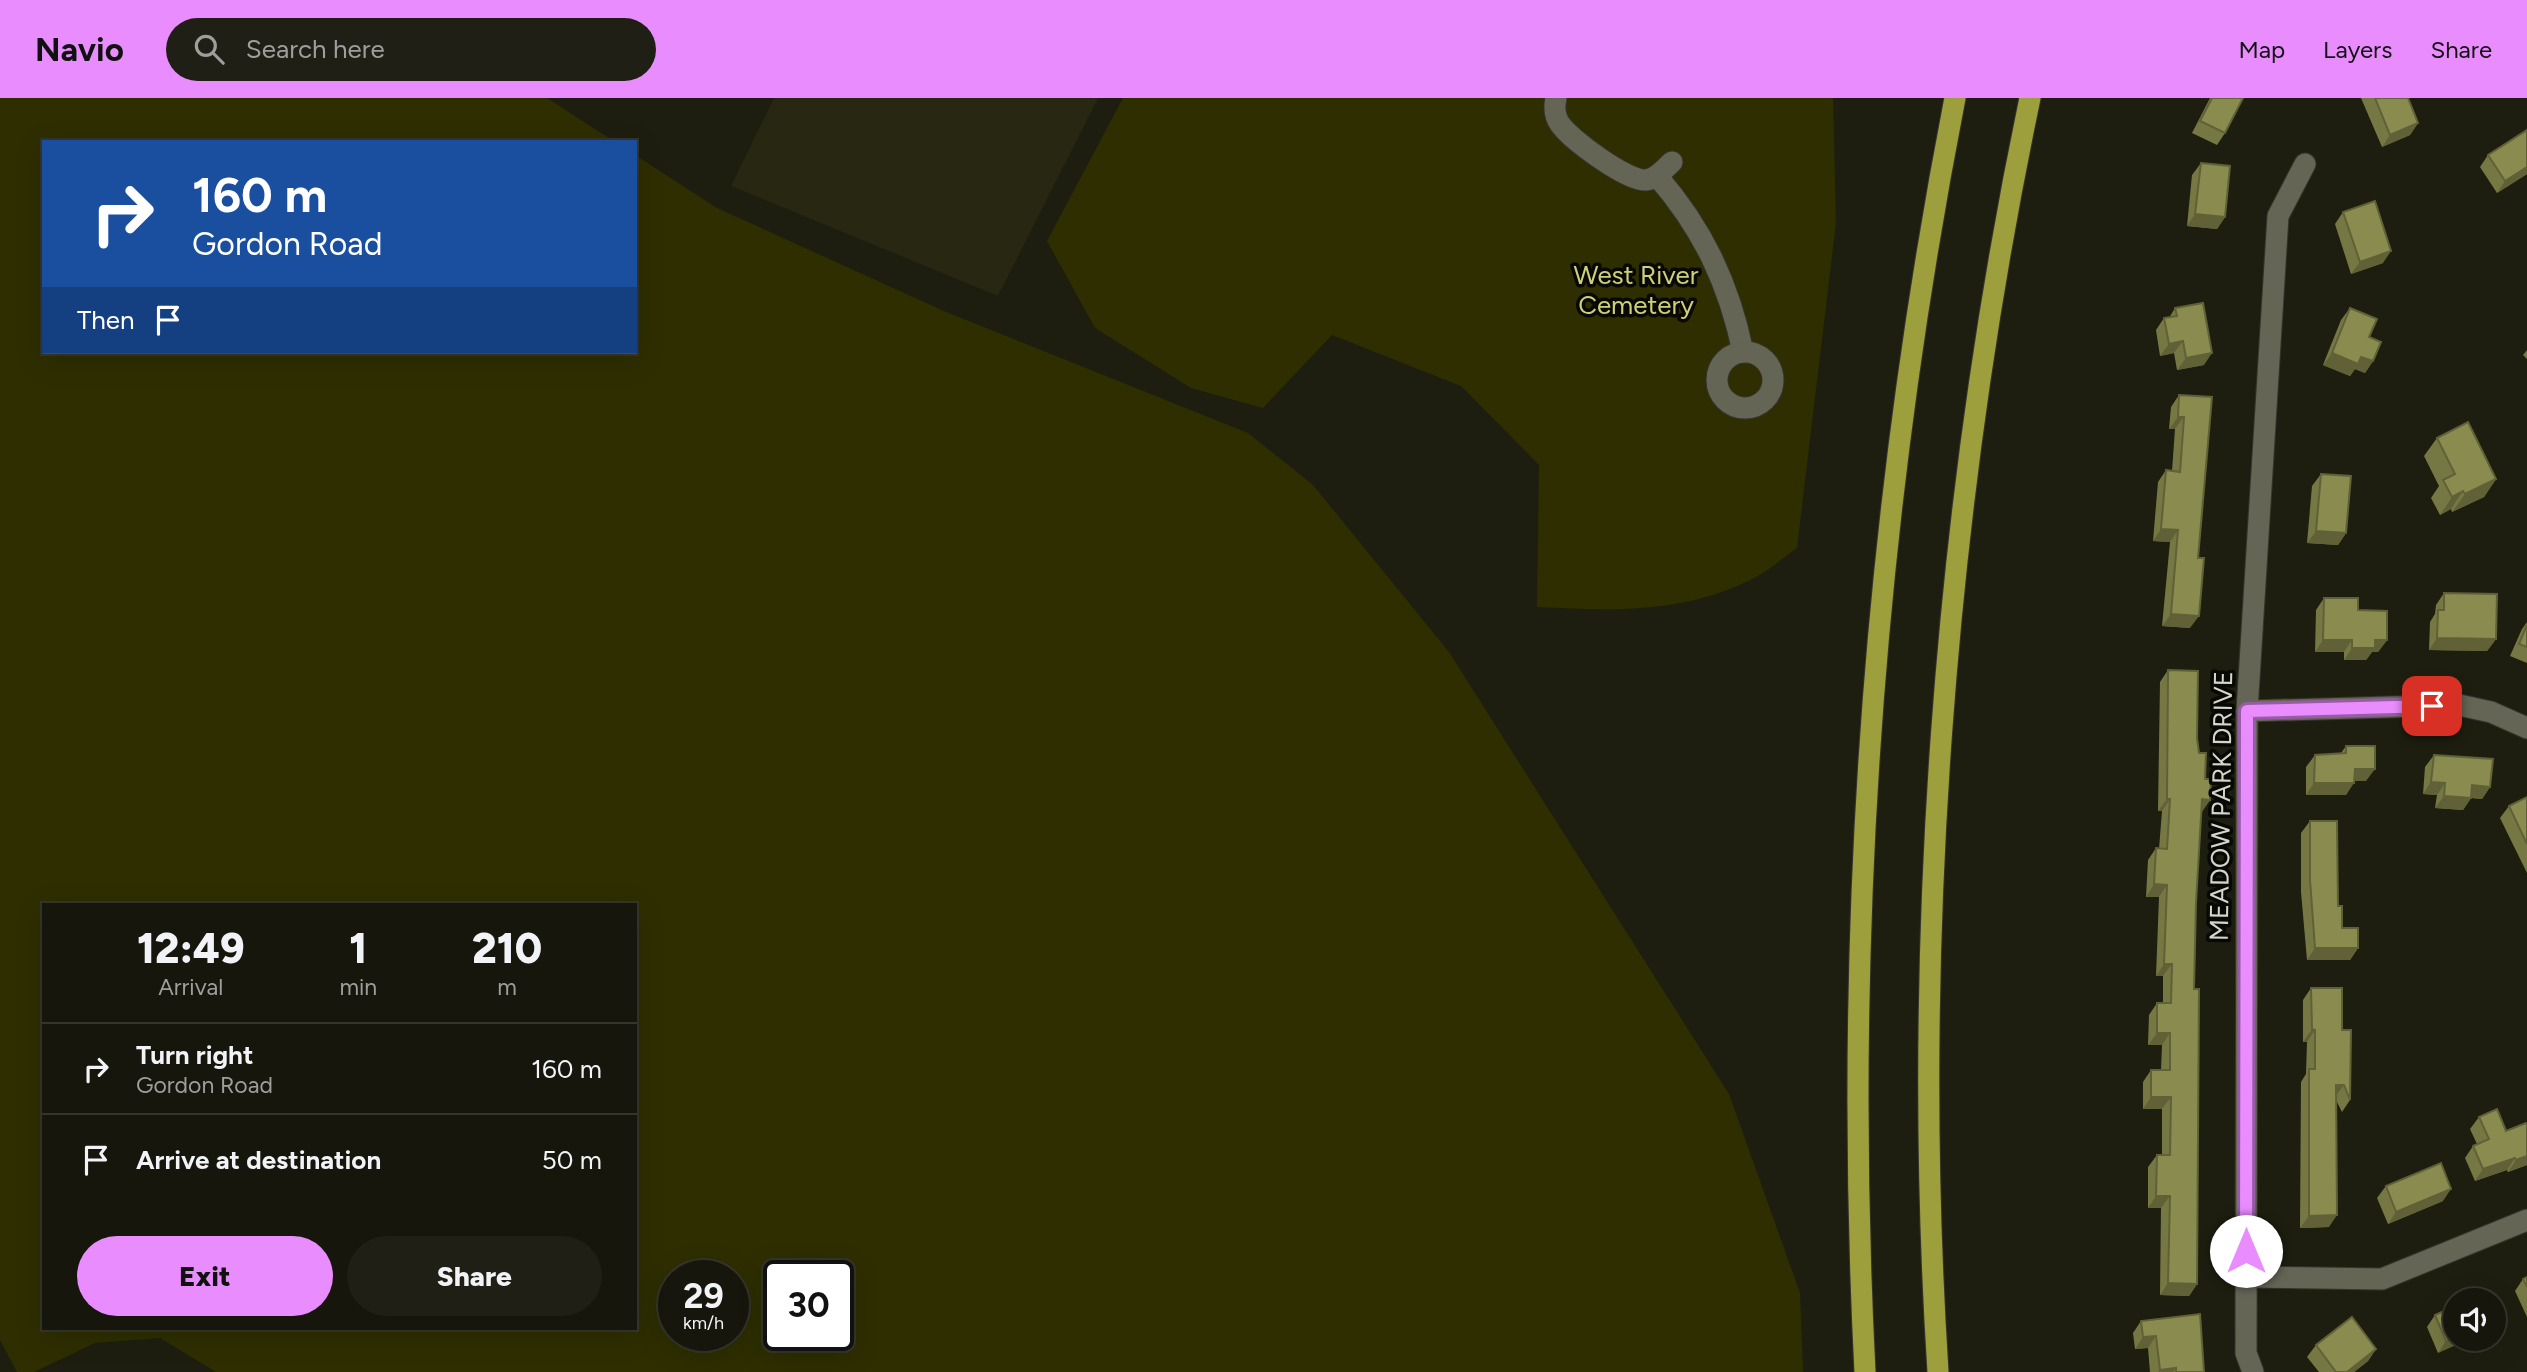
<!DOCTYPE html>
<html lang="en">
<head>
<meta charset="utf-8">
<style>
  :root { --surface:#16160c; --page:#1f1f15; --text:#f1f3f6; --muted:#9e9f9d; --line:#35352d; --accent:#e98dfe }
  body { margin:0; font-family:Figtree,sans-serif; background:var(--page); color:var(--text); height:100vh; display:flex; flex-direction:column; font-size:26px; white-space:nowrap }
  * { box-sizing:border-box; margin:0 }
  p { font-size:23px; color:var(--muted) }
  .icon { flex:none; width:38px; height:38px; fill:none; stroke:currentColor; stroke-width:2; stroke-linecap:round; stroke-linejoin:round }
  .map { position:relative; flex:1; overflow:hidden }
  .drawer { position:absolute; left:42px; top:805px; width:595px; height:427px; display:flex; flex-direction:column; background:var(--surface); border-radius:0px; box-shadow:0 7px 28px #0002,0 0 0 2px var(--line) }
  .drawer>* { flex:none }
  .guide { position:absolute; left:42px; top:42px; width:595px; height:214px; border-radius:0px; box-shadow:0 7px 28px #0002,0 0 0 2px var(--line); background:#1a4fa0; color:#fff; overflow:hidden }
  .tools { position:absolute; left:2443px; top:1190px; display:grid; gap:14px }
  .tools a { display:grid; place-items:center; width:63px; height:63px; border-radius:50%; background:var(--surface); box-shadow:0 7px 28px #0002,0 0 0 2px var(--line); font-size:35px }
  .speed { position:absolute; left:658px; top:1162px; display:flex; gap:14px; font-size:35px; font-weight:700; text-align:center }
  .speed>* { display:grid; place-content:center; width:91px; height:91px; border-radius:50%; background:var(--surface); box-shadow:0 7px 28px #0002,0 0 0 2px var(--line); line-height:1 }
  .speed small { font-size:18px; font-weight:400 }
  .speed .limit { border:4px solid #111; border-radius:10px; background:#fff; color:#111 }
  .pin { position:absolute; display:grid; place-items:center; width:60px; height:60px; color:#fff; margin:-30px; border-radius:14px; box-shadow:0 4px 10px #0006 }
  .me { position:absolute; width:77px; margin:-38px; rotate:0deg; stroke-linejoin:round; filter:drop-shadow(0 0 5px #0008) }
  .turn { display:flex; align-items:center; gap:24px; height:147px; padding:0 35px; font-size:32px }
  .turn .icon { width:91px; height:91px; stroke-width:2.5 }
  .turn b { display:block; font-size:49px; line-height:60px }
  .then { display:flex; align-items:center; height:66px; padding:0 35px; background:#0003; gap:14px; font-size:26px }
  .eta { display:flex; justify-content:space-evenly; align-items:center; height:119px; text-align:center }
  .eta b { font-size:42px; font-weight:800; line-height:49px }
  .button { display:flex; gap:14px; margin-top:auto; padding:14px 35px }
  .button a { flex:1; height:80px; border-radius:42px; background:var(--accent); color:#111; font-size:28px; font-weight:800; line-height:80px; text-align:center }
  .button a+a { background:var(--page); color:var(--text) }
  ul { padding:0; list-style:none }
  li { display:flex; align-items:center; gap:21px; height:91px; padding:0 35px; border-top:2px solid var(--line) }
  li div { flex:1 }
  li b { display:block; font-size:26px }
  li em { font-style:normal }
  header { display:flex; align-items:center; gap:42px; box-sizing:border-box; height:98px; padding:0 35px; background:var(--accent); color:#111 }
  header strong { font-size:33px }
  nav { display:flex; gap:38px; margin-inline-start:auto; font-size:24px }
  .search { width:490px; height:63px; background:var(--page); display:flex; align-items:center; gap:18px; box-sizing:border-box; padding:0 24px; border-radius:38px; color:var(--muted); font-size:26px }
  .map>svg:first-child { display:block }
</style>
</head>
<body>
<header>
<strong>Navio</strong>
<div class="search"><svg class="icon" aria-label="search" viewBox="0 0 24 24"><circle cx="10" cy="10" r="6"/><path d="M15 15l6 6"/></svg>Search here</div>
<nav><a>Map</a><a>Layers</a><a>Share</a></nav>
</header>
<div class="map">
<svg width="2527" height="1274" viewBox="0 0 2527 1274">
  <rect width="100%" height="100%" fill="#1e1e10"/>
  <polygon fill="#272712" points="774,0 1098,0 998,198 731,88"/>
  <g fill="#2e2e00" fill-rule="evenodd">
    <path d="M0,0H547L615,44H44V254H635V57L717,110L946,214L1248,335L1313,387L1449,554L1729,996L1800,1195L1803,1274H216L160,1240L95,1245L34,1274H17L0,1242ZM44,807H635V1230H44ZM674,1178H733V1237H674ZM779,1178H838V1237H779Z"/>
    <path d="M1123,0H1833L1836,125L1797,450C1784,459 1772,470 1758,478C1687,516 1614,513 1537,509L1539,367L1461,288L1332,237L1263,310L1191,290L1095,230L1047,143Z"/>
  </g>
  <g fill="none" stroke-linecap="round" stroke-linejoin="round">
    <defs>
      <g id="minor">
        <path d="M1556,0C1554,9 1555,19 1560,26C1570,41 1628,84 1646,82C1657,81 1664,71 1672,64"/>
        <path d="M1657,78C1703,131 1729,186 1743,254"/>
        <circle cx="1745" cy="282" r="28"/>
        <polyline points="2247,613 2459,607 2491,614 2527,630"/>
        <polyline points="2246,1179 2382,1181 2527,1122"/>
        <polyline points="2253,1274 2246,1255 2247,613 2278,118 2305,66"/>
      </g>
      <g id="highway">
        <path d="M1865,1274C1843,847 1873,420 1955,0"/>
        <path d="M1938,1274C1911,856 1944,410 2030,0"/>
      </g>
    </defs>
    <use href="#minor" stroke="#35352e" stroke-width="23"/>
    <use href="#highway" stroke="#35352e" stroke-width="23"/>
    <use href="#minor" stroke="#646555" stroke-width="21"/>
    <use href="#highway" stroke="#9d9f3d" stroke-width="21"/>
  </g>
  <g fill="#767844">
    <polygon points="2210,0 2243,0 2225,35 2217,47 2192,35"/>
    <polygon points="2361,0 2408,0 2418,25 2410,37 2382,49"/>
    <polygon points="2488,57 2527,76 2497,95 2480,69"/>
    <polygon points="2201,65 2225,119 2217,131 2187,128 2192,77"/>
    <polygon points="2343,114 2383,165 2351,176 2335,126"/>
    <polygon points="2175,210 2204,267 2177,272 2174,255 2160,258 2156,232 2164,220 2169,220"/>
    <polygon points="2350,210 2369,239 2373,263 2365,275 2355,271 2350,278 2323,267 2341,222"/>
    <polygon points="2527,252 2527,261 2523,257"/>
    <polygon points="2179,297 2212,299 2190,530 2162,528 2170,444 2153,443 2158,384 2166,372 2172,373 2175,331 2169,331 2171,309"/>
    <polygon points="2437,340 2496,381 2484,399 2452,414 2451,411 2440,417 2431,400 2439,388 2424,358"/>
    <polygon points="2321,376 2346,435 2338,447 2307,445 2312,388"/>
    <polygon points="2444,495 2496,541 2487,553 2429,552 2430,524 2435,516 2436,507"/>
    <polygon points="2324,500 2358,512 2387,542 2378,554 2372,554 2366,562 2344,562 2344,554 2315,554 2316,512"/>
    <polygon points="2527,524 2527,565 2510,558 2522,531"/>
    <polygon points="2168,572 2197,640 2199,655 2210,702 2201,714 2196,805 2194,891 2197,1186 2189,1198 2160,1197 2161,1110 2148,1110 2148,1069 2157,1057 2162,1057 2162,1011 2143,1011 2143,984 2151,972 2161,972 2162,947 2148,947 2149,917 2157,905 2163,905 2163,878 2156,878 2159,799 2146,799 2148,762 2156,750 2159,751 2162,713 2158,713 2160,584"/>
    <polygon points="2346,648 2366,683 2354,683 2346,697 2306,697 2306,669 2315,657 2341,655"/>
    <polygon points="2434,657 2490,689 2482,701 2471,700 2463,712 2435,710 2437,697 2423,696 2425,669"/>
    <polygon points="2527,699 2527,775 2500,720 2509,708"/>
    <polygon points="2310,723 2338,808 2342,830 2358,850 2350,862 2307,862 2301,794 2301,735"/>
    <polygon points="2311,890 2342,932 2350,1002 2342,1014 2336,1002 2329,1129 2300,1130 2301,984 2306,976 2307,944 2303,944 2303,902"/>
    <polygon points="2479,1019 2506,1033 2527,1027 2527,1067 2508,1074 2507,1072 2475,1083 2465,1060 2473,1048 2477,1046 2470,1031"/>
    <polygon points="2386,1088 2443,1103 2388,1126 2377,1100"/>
    <polygon points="2527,1179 2527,1219 2515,1193 2523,1181"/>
    <polygon points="2435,1217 2455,1241 2438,1255 2427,1229"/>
    <polygon points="2141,1223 2204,1274 2150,1274 2148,1250 2135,1251 2133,1235"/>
    <polygon points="2316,1247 2376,1251 2368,1263 2354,1274 2319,1274 2307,1259"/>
  </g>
  <g fill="#606137">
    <polygon points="2418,25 2410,37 2382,49 2390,37"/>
    <polygon points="2527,69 2527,76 2497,95 2505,83"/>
    <polygon points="2195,116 2225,119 2217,131 2187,128"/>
    <polygon points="2391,153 2383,165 2351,176 2360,164"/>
    <polygon points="2183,243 2174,255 2160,258 2169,246"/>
    <polygon points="2212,255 2204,267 2177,272 2186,260"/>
    <polygon points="2332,255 2361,259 2373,263 2365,275 2355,271 2350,278 2323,267"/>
    <polygon points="2178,319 2184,319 2175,331 2169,331"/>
    <polygon points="2496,381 2484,399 2452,414 2465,396"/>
    <polygon points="2463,393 2451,411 2440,417 2452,399"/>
    <polygon points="2161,431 2178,432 2170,444 2153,443"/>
    <polygon points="2316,433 2346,435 2338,447 2307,445"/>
    <polygon points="2171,516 2199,518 2190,530 2162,528"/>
    <polygon points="2437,540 2496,541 2487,553 2429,552"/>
    <polygon points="2323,542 2352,542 2344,554 2315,554"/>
    <polygon points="2375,542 2387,542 2378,554 2372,554 2366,562 2344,562 2352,550"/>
    <polygon points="2355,671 2375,671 2366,683 2346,683"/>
    <polygon points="2431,684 2445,685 2437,697 2423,696"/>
    <polygon points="2314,685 2354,685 2346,697 2306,697"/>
    <polygon points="2472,687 2490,689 2482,701 2464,699"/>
    <polygon points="2444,698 2471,700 2463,712 2435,710"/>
    <polygon points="2167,701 2170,701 2162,713 2158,713"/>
    <polygon points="2202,701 2210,702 2202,714 2193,714"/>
    <polygon points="2154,786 2167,787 2159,799 2146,799"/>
    <polygon points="2315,850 2358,850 2350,862 2307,862"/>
    <polygon points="2164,866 2172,866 2163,878 2156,878"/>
    <polygon points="2312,931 2315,932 2307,944 2303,944"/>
    <polygon points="2157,935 2170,935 2162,947 2148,947"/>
    <polygon points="2336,987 2344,987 2335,999"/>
    <polygon points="2151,999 2171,999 2162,1011 2143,1011"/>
    <polygon points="2527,1058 2527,1067 2508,1074 2516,1062"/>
    <polygon points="2515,1060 2507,1072 2475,1083 2483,1071"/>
    <polygon points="2451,1091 2443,1103 2388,1126 2396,1114"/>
    <polygon points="2156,1098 2170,1098 2161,1110 2148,1110"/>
    <polygon points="2337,1117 2329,1129 2300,1130 2309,1118"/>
    <polygon points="2168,1185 2197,1186 2189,1198 2160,1197"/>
    <polygon points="2502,1219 2494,1230 2494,1222"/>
    <polygon points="2156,1238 2148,1250 2135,1251 2143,1239"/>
    <polygon points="2455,1239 2455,1241 2470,1241 2438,1255 2446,1243"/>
    <polygon points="2376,1251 2368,1263 2354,1274 2347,1274"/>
    <polygon points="2176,1270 2173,1274 2158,1274 2160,1272"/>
  </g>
  <g fill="#898b4f" stroke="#606137" stroke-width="2">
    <polygon points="2212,0 2243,0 2225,35 2200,23"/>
    <polygon points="2375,0 2408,0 2418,25 2390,37"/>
    <polygon points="2527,32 2527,69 2505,83 2488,57"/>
    <polygon points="2201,65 2230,68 2225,119 2195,116"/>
    <polygon points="2375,103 2391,153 2360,164 2343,114"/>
    <polygon points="2203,205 2212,255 2186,260 2183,243 2169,246 2164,220 2177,218 2175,210"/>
    <polygon points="2350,210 2377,221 2369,239 2381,244 2373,263 2361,259 2358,266 2332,255"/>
    <polygon points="2179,297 2212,299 2198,460 2204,460 2199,518 2171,516 2178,432 2161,431 2166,372 2180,374 2184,319 2178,319"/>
    <polygon points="2468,324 2496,381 2465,396 2463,393 2452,399 2443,382 2455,376 2437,340"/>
    <polygon points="2321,376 2351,378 2346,435 2316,433"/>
    <polygon points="2444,495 2497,496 2496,541 2437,540 2438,512 2444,512"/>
    <polygon points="2324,500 2358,500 2358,512 2387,513 2387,542 2375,542 2375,550 2352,550 2352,542 2323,542"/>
    <polygon points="2527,527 2527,549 2519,546"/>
    <polygon points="2168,572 2198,573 2197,640 2199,655 2206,655 2205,681 2211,681 2210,702 2202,701 2196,805 2194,891 2199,891 2197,1186 2168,1185 2170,1098 2156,1098 2157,1057 2170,1057 2171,999 2151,999 2151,972 2170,972 2170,935 2157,935 2157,905 2171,905 2172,866 2164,866 2167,787 2154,786 2156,750 2167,751 2170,701 2167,701"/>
    <polygon points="2346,648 2375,648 2375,671 2355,671 2354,685 2314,685 2315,657 2346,655"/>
    <polygon points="2434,657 2493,661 2490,689 2472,687 2471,700 2444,698 2445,685 2431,684"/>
    <polygon points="2527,699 2527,746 2509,708"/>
    <polygon points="2310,723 2337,723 2338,808 2342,808 2342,830 2358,830 2358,850 2315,850 2310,782"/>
    <polygon points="2311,890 2342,890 2342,932 2351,932 2350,1002 2344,987 2336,987 2337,1117 2309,1118 2309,971 2315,971 2315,932 2312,931"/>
    <polygon points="2497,1011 2506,1033 2526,1025 2527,1027 2527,1058 2516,1062 2515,1060 2483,1071 2473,1048 2489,1041 2479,1019"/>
    <polygon points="2441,1065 2451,1091 2396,1114 2386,1088"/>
    <polygon points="2527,1179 2527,1189 2523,1181"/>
    <polygon points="2490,1193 2502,1219 2494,1222 2494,1202 2469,1202"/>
    <polygon points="2455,1208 2455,1239 2446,1243 2435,1217"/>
    <polygon points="2200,1216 2204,1274 2176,1274 2176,1270 2160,1272 2156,1238 2143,1239 2141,1223"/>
    <polygon points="2352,1219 2376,1251 2347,1274 2336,1274 2316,1247"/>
  </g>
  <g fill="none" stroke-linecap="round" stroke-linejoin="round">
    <defs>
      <polyline id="route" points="2246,1153 2247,613 2432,608"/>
    </defs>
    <use href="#route" stroke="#975ca5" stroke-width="18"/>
    <use href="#route" stroke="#e98dfe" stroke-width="12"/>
  </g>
  <g text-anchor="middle" stroke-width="7" stroke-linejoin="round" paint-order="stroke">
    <g font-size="26" fill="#ced177" stroke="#080804">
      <text x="1636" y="186">West River<tspan x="1636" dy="30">Cemetery</tspan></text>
    </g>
    <g font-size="26" fill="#d5d5cc" stroke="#080804">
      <text transform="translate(2221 708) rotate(-89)" y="9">MEADOW PARK DRIVE</text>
    </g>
  </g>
</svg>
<div class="tools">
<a><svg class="icon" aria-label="sound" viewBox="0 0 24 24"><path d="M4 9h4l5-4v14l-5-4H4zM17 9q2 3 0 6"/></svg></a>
</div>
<div class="speed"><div>29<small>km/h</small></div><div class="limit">30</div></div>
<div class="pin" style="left:2432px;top:608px;background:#d93025"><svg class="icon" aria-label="arrive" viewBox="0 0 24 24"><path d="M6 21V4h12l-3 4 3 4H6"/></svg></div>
<svg class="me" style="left:2246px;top:1153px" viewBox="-20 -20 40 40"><circle r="19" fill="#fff"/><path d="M0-13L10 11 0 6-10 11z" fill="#e98dfe"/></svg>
<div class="guide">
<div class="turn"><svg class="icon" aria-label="right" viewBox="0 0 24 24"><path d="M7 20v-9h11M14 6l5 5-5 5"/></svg><div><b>160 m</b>Gordon Road</div></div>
<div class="then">Then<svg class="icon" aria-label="arrive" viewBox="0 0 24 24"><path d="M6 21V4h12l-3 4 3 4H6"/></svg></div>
</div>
<section class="drawer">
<div class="eta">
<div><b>12:49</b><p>Arrival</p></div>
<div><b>1</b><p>min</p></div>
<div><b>210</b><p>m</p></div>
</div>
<ul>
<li><svg class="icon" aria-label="right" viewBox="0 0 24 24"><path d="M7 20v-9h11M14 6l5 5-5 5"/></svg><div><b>Turn right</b><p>Gordon Road</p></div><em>160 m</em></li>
<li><svg class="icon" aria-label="arrive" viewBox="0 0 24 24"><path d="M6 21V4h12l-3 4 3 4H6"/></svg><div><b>Arrive at destination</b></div><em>50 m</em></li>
</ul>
<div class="button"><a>Exit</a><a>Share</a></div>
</section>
</div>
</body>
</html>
